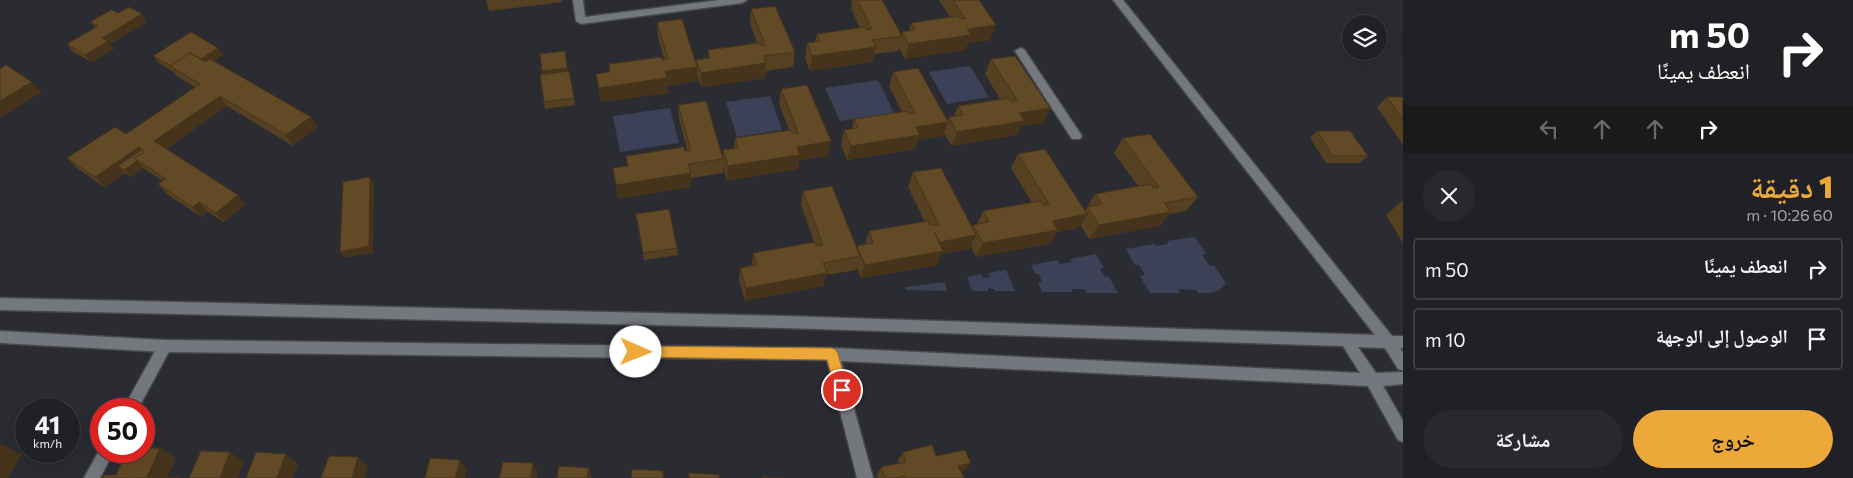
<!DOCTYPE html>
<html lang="ar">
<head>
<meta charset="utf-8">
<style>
  :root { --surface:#202126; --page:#28292e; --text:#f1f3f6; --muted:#a2a3a7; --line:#3d3e43; --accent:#eca93a }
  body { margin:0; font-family:Commissioner,"Noto Naskh Arabic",sans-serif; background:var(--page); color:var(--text); direction:rtl; height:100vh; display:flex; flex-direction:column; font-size:19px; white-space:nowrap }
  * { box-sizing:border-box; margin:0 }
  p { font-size:16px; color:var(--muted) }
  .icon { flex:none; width:28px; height:28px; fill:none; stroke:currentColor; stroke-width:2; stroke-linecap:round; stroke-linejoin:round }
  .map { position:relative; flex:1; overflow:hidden; direction:ltr }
  .details { display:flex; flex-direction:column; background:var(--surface); width:450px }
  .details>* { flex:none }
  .guide { background:#202124; color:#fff; overflow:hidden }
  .tools { position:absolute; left:1342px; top:15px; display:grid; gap:10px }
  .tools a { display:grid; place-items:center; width:45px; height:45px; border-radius:50%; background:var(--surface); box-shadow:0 5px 20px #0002,0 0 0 1px var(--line); font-size:25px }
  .speed { position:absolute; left:15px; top:398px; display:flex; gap:10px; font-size:25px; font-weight:700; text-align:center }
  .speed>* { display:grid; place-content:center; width:65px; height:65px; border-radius:50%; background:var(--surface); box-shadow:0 5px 20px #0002,0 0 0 1px var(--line); line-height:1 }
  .speed small { font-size:12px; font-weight:400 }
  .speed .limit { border:8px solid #d22; background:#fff; color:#111 }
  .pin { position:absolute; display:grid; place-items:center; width:42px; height:42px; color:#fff; margin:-21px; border:2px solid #fff; border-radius:50%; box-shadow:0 1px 5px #0007 }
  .me { position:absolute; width:55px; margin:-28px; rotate:91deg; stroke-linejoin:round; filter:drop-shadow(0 0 4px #0008) }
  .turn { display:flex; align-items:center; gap:18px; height:105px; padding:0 20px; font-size:22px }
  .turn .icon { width:65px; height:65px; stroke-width:2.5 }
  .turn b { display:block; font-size:35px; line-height:42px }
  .lanes { display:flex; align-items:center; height:48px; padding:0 20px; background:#0003; justify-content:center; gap:25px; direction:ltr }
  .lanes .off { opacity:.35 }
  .round { display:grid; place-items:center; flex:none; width:52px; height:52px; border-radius:26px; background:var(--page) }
  .overview { display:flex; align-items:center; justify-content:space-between; height:85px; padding:0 20px }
  h1 { font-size:30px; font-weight:800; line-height:38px; color:var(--accent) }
  .action { display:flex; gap:10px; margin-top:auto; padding:10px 20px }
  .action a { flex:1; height:58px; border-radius:30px; background:var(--accent); color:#111; font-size:20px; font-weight:800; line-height:58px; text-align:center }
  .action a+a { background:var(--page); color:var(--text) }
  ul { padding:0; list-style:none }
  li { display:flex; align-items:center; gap:15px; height:62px; margin:0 10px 8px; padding:0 10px; border:2px solid var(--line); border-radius:5px }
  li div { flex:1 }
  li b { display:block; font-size:19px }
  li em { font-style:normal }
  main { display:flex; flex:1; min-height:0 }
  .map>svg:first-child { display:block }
</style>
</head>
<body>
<main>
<section class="details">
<div class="guide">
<div class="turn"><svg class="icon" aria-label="right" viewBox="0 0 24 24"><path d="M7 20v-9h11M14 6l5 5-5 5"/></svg><div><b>50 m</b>انعطف يمينًا</div></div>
<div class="lanes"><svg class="icon off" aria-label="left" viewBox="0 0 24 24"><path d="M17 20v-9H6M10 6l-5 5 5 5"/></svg><svg class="icon off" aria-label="ahead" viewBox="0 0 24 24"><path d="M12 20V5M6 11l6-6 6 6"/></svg><svg class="icon off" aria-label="ahead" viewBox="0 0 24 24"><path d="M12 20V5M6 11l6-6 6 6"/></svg><svg class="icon" aria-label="right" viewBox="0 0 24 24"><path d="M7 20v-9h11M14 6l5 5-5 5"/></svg></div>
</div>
<div class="overview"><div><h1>1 دقيقة</h1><p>60 m · 10:26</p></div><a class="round"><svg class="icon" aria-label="close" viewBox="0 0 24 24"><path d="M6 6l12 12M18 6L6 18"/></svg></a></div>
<ul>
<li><svg class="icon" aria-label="right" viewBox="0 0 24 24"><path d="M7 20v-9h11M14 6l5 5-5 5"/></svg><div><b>انعطف يمينًا</b></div><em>50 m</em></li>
<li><svg class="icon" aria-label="arrive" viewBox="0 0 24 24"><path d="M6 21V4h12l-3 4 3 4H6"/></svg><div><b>الوصول إلى الوجهة</b></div><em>10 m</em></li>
</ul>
<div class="action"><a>خروج</a><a>مشاركة</a></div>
</section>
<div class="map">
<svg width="1403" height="478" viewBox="0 0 1403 478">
  <rect width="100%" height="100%" fill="#2a2c32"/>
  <g fill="#3c4158">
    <polygon points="970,66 989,97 947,104 929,72"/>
    <polygon points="878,80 894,113 840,121 825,88"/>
    <polygon points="770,96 782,130 737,137 726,102"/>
    <polygon points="670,108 679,143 620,152 613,116"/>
    <path d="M1195,237L1206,254L1202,255L1210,266H1214L1226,283C1219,294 1210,293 1198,293L1196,290L1179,289L1180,293H1150L1140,276L1145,275L1139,265H1135L1126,249L1154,244L1156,246L1168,244L1167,241Z"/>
    <polygon points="1096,254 1104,268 1100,269 1105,277 1109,277 1118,293 1086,293 1085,289 1072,289 1072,292 1042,292 1038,283 1042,282 1039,274 1035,274 1031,265 1058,260 1060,264 1072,262 1070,259"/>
    <polygon points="1006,270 1015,291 995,291 994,289 988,288 988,291 972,291 967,277 981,274 983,278 990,277 988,273"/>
    <polygon points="945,282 947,291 905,290 905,287"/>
  </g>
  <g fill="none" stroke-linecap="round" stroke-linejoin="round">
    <defs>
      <g id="lane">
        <polygon points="573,0 583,0 585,17 719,0 747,0 742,3 581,24 576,21"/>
        <polygon points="1020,48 1024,49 1082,136 1080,139 1072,139 1015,51"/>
      </g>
      <g id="street">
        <polygon points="165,340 170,342 172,346 138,409 123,409 160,342"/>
        <polygon points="101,447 101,451 114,451 100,478 84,478"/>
      </g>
      <polygon id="secondary" points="1113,0 1123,0 1392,336 1403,336 1403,348 1400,348 1403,352 1403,371 1398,369 1385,348 1358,347 1376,373 1403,372 1403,384 1383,386 1403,421 1403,442 1398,440 1368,386 841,361 873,478 857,478 827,360 165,352 0,343 0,331 165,340 832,348 1360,373 1343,346 786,328 0,310 0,298 786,316 1375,335"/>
    </defs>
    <use href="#lane" stroke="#46474b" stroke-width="3"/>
    <use href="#street" stroke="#46474b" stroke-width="3"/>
    <use href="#secondary" stroke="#46474b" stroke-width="3"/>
    <use href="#lane" fill="#75777e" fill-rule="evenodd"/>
    <use href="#street" fill="#75777e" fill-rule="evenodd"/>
    <use href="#secondary" fill="#75777e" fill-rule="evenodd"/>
  </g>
  <g fill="#554021">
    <polygon points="486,0 562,0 562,2 489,11"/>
    <polygon points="852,0 882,0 901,35 902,32 909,31 911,23 950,17 939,0 979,0 990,40 968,43 965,50 905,59 899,48 898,51 874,54 872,62 810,71 805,58 807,43 815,42 817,34 860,28 851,9"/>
    <polygon points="751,9 795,52 793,67 766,71 765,78 701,87 697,75 697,81 667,86 668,93 601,102 596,74 610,72 609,64 664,59 658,37 657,22 696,66 696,60 708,58 708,50 757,43 750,24"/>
    <polygon points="118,13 147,22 110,44 114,49 92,62 73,52 67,44 95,27 90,22"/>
    <polygon points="218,48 223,55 214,61 311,117 317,127 293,146 227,106 166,149 245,205 224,222 208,212 201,217 167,194 158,184 163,181 143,168 131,177 125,173 104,187 77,168 67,158 126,134 195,87 178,77 175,73 159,63 153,56"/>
    <polygon points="991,59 1050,108 1043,123 1021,126 1017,135 952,146 944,133 943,136 918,140 915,149 847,160 841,145 844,130 852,129 854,119 902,112 889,86 893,72 947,120 949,117 954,116 958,106 1000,99 985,74"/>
    <polygon points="542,71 569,71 575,105 545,109 544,102"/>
    <polygon points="781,89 828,156 799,160 798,169 727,181 723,167 723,173 691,178 691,187 618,199 613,168 627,166 626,156 687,150 679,119 678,105 723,156 723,150 734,149 735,138 789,130 779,104"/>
    <polygon points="1387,97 1403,97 1403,145 1377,107"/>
    <polygon points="1317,131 1368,156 1360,163 1326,163 1310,138"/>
    <polygon points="1123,138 1198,197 1186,211 1169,214 1160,226 1089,239 1080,224 1078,228 1057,232 1050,244 976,257 971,246 969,249 941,254 937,265 861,278 857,268 856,270 826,275 823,286 745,301 739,281 740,268 752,265 753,253 814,242 801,205 803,191 857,248 857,246 865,245 869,231 925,222 908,187 913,172 972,228 973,225 977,224 983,211 1032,203 1011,168 1018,154 1085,211 1095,194 1138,186 1114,153"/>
    <polygon points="1402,201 1403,201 1403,243 1386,215"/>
    <polygon points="636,214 677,248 678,255 644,260"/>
    <polygon points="903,452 936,456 971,463 964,471 961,472 964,478 878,478 877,475 881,467 899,463 898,460"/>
  </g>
  <g fill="#45341b">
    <polygon points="142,14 147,22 110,44 114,49 92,62 85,55 102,38"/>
    <polygon points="996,25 990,40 968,43 965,50 905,59 909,44 967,29"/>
    <polygon points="876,47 872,62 810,71 812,56"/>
    <polygon points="218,48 223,55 204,68 199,60"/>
    <polygon points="565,51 568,71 543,75 542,71"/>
    <polygon points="766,63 765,78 701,87 701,73"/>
    <polygon points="697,67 697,81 667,86 668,93 601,102 599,88 665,71"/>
    <polygon points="32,82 42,92 0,118 0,101"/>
    <polygon points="220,96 227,106 163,151 154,141"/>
    <polygon points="1050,108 1043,123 1021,126 1017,135 952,146 957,132 1019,113"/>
    <polygon points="311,117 317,127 293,146 286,135"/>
    <polygon points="948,122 943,136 918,140 915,149 847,160 851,146 916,127"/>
    <polygon points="831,141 828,156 799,160 798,169 727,181 728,166 797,147"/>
    <polygon points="139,147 146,155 134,158 143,168 131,177 124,170 118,166 125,173 104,187 95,177"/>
    <polygon points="691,173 691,187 618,199 616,185"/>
    <polygon points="370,177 374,184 373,253 344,258 340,252"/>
    <polygon points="238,195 245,205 224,222 216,213"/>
    <polygon points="199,202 208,212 201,217 192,207"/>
    <polygon points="1171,212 1160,226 1089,239 1099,225"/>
    <polygon points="1087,214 1078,228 1057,232 1050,244 976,257 983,243 1052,221"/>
    <polygon points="976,235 969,249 941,254 937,265 861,278 865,265 935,252 940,242"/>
    <polygon points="827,273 823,286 745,301 746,288"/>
    <polygon points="1,444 22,454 8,478 0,478 0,446"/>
    <polygon points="160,448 176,458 167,478 147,477"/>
    <polygon points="230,452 244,462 238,478 220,478"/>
    <polygon points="286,454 298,464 293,478 277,478"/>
    <polygon points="358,457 368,467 365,478 352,478"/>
    <polygon points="460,460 467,470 465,478 455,478"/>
    <polygon points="533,463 538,473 537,478 531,478"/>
    <polygon points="971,463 964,471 952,474 958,466"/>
    <polygon points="589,468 592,477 592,478 587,478"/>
  </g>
  <g fill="#634a26" stroke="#45341b">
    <polygon points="857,0 882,0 902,36 872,40 876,47 812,56 807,43 820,41 817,34 865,27 867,30 872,29"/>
    <polygon points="953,0 979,0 996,25 967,29 971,35 909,44 902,32 915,30 911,23 958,16 960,19 965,18"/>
    <polygon points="775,6 795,52 764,56 766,63 701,73 696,60 710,58 708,50 758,43 760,45 765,45 751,9"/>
    <polygon points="129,7 142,14 102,38 108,41 85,55 67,44 98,26 90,22 111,10 118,13"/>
    <polygon points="682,19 697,67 665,71 667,78 599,88 596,74 610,72 609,64 661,57 662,60 668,59 657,22"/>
    <polygon points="191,32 218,48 201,59 190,53 171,66 153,56"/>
    <polygon points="565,51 567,68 542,71 540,54"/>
    <polygon points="190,53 205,62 210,59 311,117 286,135 220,96 154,141 238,195 216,213 199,202 192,207 158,184 166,179 134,158 144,151 139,147 95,177 67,158 115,127 126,134 200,84 170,66"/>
    <polygon points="1015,56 1050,108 1019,113 1024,121 957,132 949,117 963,115 958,106 1009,98 1011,101 1017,100 991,59"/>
    <polygon points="6,65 32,82 0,101 0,69"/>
    <polygon points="918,68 948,122 916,127 920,135 851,146 844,130 858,128 854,119 908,111 909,114 915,113 893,72"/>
    <polygon points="569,71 574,98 544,102 540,75"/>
    <polygon points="807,85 831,141 797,147 800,155 728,166 723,150 738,148 735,138 791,130 792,133 798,133 781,89"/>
    <polygon points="1387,97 1403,97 1403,120"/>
    <polygon points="706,101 723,159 688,164 691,173 616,185 613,168 628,166 626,156 684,147 685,151 691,150 678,105"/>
    <polygon points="1317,131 1350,131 1368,156 1333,156"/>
    <polygon points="1150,134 1198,197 1164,203 1171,212 1099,225 1087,207 1102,204 1095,194 1151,184 1153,188 1159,187 1123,138"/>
    <polygon points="1045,149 1087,214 1052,221 1058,230 983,243 973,225 989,222 983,211 1040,201 1043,205 1049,204 1018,154"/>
    <polygon points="141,150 144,152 134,158 137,161 124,170 118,166"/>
    <polygon points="941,168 976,235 940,242 934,232 943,251 865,265 857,246 873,243 869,231 928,221 930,225 939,225 913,172"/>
    <polygon points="370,177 369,246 340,252 343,182"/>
    <polygon points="832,186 860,256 823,263 827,273 746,288 740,268 757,265 753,253 815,242 817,246 823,245 803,191"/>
    <polygon points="669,209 677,248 643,253 636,214"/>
    <polygon points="932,445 936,456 965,450 971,463 958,466 964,478 905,478 904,476 896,478 885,478 881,467 906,462 903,452"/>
    <polygon points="144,448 160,448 147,477 182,478 102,478 103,475 116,475 127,451 144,451"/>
    <polygon points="201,451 230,452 220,478 189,478"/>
    <polygon points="256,452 286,454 277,478 246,478"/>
    <polygon points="329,456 358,457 352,478 321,478"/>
    <polygon points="430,458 460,460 455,478 425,478"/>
    <polygon points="503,462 533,463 531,478 499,478"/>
    <polygon points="559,466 589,468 587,478 557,478"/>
    <polygon points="632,469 663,471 663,478 631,478"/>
    <polygon points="689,473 719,475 719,478 689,478"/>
    <polygon points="763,477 784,478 763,478"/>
  </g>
  <polygon fill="#eca93a" stroke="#996e26" points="636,346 832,348 836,350 838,354 848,390 846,394 842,396 837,394 827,360 636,357 631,356 630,352 631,348"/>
</svg>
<div class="tools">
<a><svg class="icon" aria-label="layers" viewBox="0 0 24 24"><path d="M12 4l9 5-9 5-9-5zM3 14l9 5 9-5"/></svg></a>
</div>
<div class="speed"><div>41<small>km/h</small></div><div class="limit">50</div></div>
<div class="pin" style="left:842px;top:390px;background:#d93025"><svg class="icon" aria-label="arrive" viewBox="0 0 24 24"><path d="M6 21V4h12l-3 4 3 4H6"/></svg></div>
<svg class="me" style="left:636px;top:352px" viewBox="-20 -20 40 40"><circle r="19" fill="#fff"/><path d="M0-13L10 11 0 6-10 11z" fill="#eca93a"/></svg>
</div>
</main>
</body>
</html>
